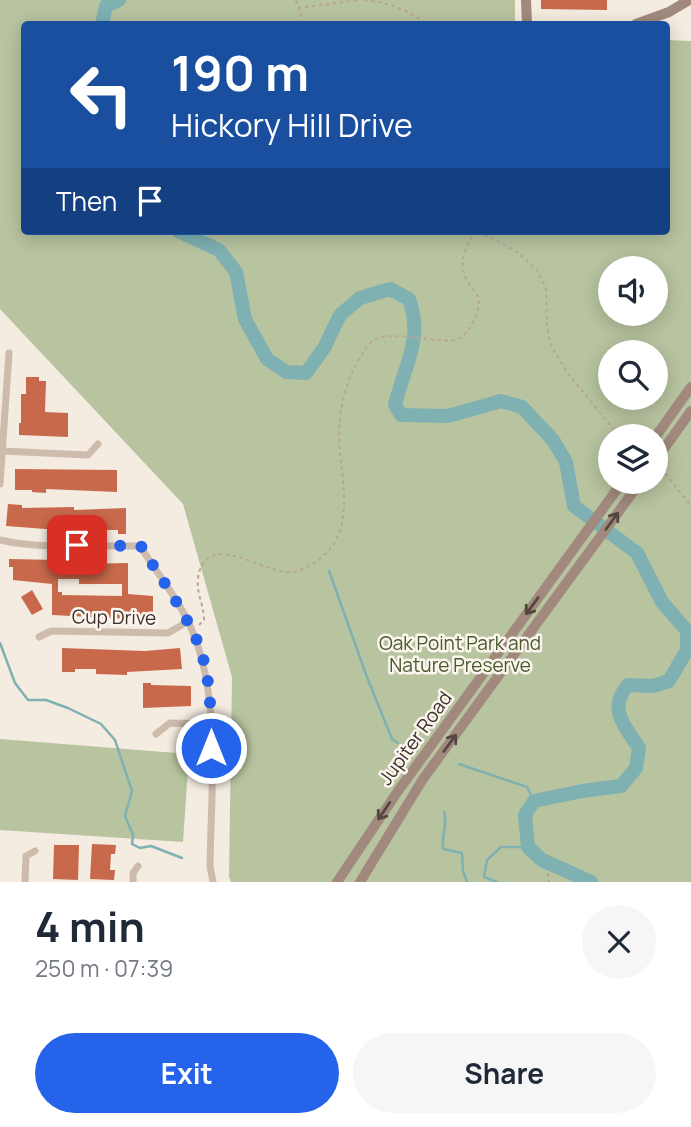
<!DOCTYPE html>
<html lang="en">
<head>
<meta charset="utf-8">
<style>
  :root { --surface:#fff; --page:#f6f6f7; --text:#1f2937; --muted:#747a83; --accent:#2563eb }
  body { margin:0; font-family:Manrope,sans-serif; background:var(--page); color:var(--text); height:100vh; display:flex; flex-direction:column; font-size:26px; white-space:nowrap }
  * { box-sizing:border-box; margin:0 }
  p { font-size:23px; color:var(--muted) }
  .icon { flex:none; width:38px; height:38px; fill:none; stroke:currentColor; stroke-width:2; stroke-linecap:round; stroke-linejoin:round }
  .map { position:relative; height:882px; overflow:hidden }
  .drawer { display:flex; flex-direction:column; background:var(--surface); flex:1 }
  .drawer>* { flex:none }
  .top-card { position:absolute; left:21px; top:21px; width:649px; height:214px; border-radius:7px; box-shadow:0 4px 18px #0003; background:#1a4fa0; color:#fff; overflow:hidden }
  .buttons { position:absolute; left:598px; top:256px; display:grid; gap:14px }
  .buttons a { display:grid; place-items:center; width:70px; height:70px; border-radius:50%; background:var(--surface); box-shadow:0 4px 18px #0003; font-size:35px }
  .pin { position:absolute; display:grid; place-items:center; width:60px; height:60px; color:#fff; margin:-30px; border-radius:14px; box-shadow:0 4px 10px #0006 }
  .me { position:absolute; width:77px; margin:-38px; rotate:0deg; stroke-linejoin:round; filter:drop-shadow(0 0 5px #0008) }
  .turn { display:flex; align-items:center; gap:24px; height:147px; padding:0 35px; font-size:32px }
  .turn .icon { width:91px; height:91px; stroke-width:2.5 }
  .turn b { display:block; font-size:49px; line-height:60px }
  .then { display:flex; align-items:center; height:66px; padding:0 35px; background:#0003; gap:14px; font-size:26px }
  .round { display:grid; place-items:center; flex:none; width:74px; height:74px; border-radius:37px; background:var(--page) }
  .summary { display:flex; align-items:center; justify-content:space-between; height:119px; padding:0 35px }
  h1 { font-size:42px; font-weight:700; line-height:52px }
  .action { display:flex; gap:14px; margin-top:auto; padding:14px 35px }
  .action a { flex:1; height:80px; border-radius:42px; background:var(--accent); color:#fff; font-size:28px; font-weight:700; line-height:80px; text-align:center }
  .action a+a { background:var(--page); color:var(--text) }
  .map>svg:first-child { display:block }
</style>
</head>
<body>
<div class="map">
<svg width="691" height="882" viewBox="0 0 691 882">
  <rect width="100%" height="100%" fill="#f4ebe1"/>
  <g fill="#b8c4a0" fill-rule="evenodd">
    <path d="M0,0H515V24H24V231H667V40L691,41V882H231L229,877L232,677L183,504L0,309ZM611,268H656V313H611ZM611,352H656V397H611ZM611,436H656V481H611Z"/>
    <polygon points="0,739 189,754 183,842 0,830"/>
  </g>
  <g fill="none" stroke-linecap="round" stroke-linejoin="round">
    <g stroke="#7fb0b2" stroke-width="2.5">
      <polyline points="329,571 367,677 392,739 398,743"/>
      <polyline points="687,631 691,628"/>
      <polyline points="0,643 15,683 28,700 46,700 68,708 101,724 115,740 132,791 125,816 133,835 132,844 140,848 151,846 182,858"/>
      <polyline points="459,764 527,787 534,801"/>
      <path d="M444,812C448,826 441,836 443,849L462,853L463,871L467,882"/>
      <polyline points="497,882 484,877 487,860 501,847 528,847"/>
    </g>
    <g stroke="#7fb0b2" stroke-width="14">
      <polyline points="102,24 106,6 119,0"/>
      <path d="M178,231L219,250L236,272L245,319L267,359L286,372L306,373L324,348L340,315L360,298L390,289L409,299C424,339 404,366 395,405L401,415L448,416L501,401L522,407L553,440L566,462L574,506L637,553L662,602L687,631V650L669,681L653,686L628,685C607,709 625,726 639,748L636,768L621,786L582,791L534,801L525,815L528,847L542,860L591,882"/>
    </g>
  </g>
  <g fill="#c8694b" fill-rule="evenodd">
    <polygon points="541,0 607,0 607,10 541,9"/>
    <polygon points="26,377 39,377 39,381 46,381 45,412 68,413 68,437 19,435 19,423 21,423 21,394 26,394"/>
    <polygon points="15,469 117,470 117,492 46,489 46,493 32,492 32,490 15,490"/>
    <polygon points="8,504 22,505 22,508 74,507 74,510 126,508 126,534 118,534 118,530 59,530 6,526"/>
    <path d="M9,559L58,560L75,561V564L128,563V594L153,596V620L52,615V584L13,580V567H9ZM58,579H79V584H122V596L62,595V592H58Z"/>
    <polygon points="32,590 43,609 32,615 21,597"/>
    <polygon points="62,648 145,651 180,648 182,669 127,672 127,675 96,674 96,669 75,669 75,672 62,672"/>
    <polygon points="143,683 151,683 151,685 191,686 191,706 143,708"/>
    <polygon points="92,844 116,845 115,854 111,854 110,870 115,870 114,880 90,879"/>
    <polygon points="54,845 79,845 78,880 53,879"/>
  </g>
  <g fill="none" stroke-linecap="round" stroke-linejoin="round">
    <g stroke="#b9a596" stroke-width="2" stroke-dasharray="3.5 3.5" stroke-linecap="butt">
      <polyline points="296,0 303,24"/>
      <path d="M364,0C388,2 408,10 427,24"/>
      <polyline points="298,8 360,0"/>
      <polyline points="478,231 516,251 537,270 546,288 547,326 551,346 569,375 619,436"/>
      <polyline points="661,468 691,506"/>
      <path d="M199,625L204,620C204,605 196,593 198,578C206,528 263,573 289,572C303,572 321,560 330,549C355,520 339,468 339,435C339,408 346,381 360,358C365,349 370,339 382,337C400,334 432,340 451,341C462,338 467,334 472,324C490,288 467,296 463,268C461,255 469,242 475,231"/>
      <polyline points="548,873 549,882"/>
    </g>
    <g stroke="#cdbbac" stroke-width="7">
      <polyline points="2,451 88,455 98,444"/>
      <polyline points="0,484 9,353"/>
      <path d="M0,540C40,550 99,545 140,546C156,571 183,606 193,633C221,700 211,793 210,866L213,882"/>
      <polyline points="39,637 51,631 168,633 187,622"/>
      <polyline points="156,734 170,723 211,724"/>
      <polyline points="25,882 26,856 35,851"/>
      <polyline points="133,882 133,873 138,866"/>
    </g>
    <g stroke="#a18a7d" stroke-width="10">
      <polyline points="526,0 527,24"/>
      <polyline points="636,24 669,12 689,0"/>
      <polyline points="656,436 691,387"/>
      <polyline points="656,460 691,411"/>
      <polyline points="337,882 398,791 623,481"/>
      <polyline points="360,882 423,779 641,481"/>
    </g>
  </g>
  <defs><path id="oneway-shaft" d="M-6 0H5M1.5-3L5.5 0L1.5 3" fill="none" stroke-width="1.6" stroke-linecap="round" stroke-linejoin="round" transform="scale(1.75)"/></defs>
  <g stroke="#544640">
    <use href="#oneway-shaft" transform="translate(612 521) rotate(-54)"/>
    <use href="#oneway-shaft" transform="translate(532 606) rotate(126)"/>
    <use href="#oneway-shaft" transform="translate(450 743) rotate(-54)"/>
    <use href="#oneway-shaft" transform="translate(384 811) rotate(124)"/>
  </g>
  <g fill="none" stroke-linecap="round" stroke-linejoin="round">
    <path stroke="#2563eb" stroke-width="12" stroke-dasharray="0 21.6" d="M77,545L141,546C157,573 178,601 192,630C211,666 211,708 211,748"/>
  </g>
  <g text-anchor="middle" stroke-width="5" stroke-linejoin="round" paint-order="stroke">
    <g font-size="19" fill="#3b302b" stroke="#fbf5ee">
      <text transform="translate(114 617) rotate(1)" y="7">Cup Drive</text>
      <text transform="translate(415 738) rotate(-54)" y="7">Jupiter Road</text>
    </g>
    <g font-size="19" fill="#4a5a2e" stroke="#fbf5ee">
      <text x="460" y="650">Oak Point Park and<tspan x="460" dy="22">Nature Preserve</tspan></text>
    </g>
  </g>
</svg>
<div class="buttons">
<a><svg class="icon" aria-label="sound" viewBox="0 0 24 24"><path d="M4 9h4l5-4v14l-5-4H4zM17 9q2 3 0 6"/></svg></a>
<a><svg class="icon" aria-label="search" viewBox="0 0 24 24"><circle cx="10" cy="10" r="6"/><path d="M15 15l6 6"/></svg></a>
<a><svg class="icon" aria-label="layers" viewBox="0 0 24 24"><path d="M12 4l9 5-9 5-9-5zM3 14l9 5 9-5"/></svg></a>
</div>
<div class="pin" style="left:77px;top:545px;background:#d93025"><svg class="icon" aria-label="arrive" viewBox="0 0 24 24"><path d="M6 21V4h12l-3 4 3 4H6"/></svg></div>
<svg class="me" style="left:211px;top:748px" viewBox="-20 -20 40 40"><circle r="17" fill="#2563eb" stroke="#fff" stroke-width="3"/><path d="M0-11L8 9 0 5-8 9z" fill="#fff"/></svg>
<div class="top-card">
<div class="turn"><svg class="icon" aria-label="left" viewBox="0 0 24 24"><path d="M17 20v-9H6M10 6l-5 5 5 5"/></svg><div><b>190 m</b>Hickory Hill Drive</div></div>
<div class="then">Then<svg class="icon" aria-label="arrive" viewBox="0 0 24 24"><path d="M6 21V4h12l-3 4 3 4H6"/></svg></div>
</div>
</div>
<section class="drawer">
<div class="summary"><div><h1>4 min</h1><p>250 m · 07:39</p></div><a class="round"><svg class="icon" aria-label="close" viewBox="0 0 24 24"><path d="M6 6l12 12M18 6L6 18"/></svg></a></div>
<div class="action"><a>Exit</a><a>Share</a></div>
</section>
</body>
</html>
